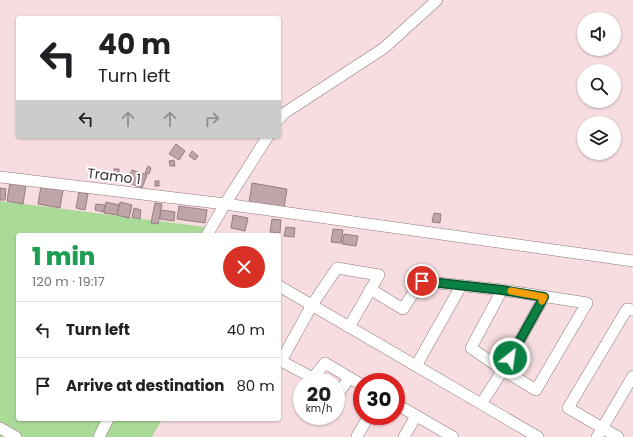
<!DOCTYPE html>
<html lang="en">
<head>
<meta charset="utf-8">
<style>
  :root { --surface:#fff; --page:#f6f6f6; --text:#202124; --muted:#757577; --line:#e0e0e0 }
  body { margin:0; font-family:Poppins,sans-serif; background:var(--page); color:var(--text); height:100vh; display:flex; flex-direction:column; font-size:15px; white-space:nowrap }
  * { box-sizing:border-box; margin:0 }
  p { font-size:13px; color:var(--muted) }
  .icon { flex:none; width:22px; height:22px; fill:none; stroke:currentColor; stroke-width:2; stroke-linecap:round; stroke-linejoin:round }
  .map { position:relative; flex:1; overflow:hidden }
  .panel { position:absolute; left:16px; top:233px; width:265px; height:188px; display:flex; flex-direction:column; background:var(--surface); border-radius:4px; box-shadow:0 1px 3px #0004 }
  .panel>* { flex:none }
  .banner { position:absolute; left:16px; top:16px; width:265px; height:122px; border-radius:4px; box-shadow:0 1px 3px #0004; background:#fff; color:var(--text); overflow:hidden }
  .buttons { position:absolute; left:577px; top:12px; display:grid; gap:8px }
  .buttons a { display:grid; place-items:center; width:44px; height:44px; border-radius:50%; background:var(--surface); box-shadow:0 1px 3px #0004; font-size:20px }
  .speed { position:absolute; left:293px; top:373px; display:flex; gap:8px; font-size:20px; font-weight:700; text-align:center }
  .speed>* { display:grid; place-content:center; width:52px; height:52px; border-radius:50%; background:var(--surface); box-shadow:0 1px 3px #0004; line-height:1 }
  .speed small { font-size:10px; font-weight:400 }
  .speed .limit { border:6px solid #d22; background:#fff; color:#111 }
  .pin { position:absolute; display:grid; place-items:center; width:34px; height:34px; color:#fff; margin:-17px; border:2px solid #fff; border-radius:50%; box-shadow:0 1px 4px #0007 }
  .me { position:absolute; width:44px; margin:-22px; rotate:30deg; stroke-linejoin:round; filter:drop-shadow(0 0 3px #0008) }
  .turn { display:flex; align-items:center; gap:14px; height:84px; padding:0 16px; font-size:18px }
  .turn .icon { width:52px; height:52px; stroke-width:2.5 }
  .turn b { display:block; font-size:28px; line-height:34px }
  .lanes { display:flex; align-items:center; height:38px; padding:0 16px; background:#0003; justify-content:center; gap:20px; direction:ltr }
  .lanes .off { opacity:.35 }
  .round { display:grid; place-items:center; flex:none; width:42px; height:42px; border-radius:21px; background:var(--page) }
  .overview { display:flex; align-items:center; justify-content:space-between; height:68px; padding:0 16px }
  h1 { font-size:24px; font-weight:800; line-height:30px; color:#1e9e55 }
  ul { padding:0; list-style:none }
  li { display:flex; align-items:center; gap:12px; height:56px; padding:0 16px; border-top:1px solid var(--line) }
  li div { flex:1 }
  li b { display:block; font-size:15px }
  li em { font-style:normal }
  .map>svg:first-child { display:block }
</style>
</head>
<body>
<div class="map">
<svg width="633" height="437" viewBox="0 0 633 437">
  <rect width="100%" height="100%" fill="#f7dde0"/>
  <g fill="#a9da98">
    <polygon points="0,201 206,227 204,235 18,235 18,419 102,419 93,437 0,437"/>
    <polygon points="109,419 162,419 152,437 103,437"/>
  </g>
  <g fill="#bea5a8" stroke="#957e81">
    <polygon points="176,144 185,151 179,160 169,154"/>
    <polygon points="192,151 198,156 195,160 189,156"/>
    <polygon points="174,160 175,166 170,166 169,161"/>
    <polygon points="148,166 151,168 149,174 145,173"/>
    <rect x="114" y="169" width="5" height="5"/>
    <polygon points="132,170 147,175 142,188 127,182"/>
    <rect x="155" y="181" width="4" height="5"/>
    <polygon points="10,182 26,185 23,204 7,201"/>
    <polygon points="252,183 287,189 284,208 249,203"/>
    <polygon points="41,186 63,190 60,208 38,204"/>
    <polygon points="0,188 6,189 5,200 0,200"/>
    <polygon points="79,192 88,194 85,210 76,208"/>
    <polygon points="106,202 119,205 117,215 104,213"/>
    <polygon points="120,202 132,205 129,218 117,215"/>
    <polygon points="155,203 162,204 158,224 151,223"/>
    <polygon points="96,204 105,205 103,212 95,210"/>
    <polygon points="179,206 207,210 205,223 177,219"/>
    <polygon points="134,208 141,210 140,219 132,217"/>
    <polygon points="161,210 175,212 174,221 160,219"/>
    <polygon points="434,213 441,214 440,223 432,222"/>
    <polygon points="233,215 248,218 245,231 231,228"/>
    <polygon points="272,219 281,220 280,233 270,232"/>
    <polygon points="286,227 295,228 294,237 284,236"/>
    <polygon points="333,229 343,230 341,243 331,242"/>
    <polygon points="344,234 358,236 356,246 342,244"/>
  </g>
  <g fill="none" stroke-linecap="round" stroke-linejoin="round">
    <defs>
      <g id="minor">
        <polyline points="279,119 283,114 384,48 437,0"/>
        <polyline points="0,177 225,204 633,261"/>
        <polyline points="207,235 225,204 268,136"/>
        <polyline points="279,286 538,437"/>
        <polyline points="370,289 403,309 421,281 502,290 587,303 536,390 503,370 471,348 502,290"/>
        <polyline points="416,366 461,286"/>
        <polyline points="313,378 281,361 312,305 337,268 379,275 349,327"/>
        <polyline points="312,382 313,378 325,363 362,385"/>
        <polyline points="336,397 349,378"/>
        <polyline points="396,404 453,437"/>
        <polyline points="481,404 503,370 544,297"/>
        <polyline points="0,428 16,437"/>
        <polyline points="357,436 369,416"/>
        <polyline points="99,437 108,419"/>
        <polyline points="404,437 416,416"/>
        <polyline points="597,437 633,376"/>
        <polyline points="618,437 568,408 627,309 633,310"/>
      </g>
    </defs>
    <use href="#minor" stroke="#90797c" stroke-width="12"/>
    <use href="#minor" stroke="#fff" stroke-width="11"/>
  </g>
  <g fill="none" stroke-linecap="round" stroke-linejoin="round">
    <defs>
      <polyline id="route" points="422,281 502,290 544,297 510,358"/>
    </defs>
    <use href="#route" stroke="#07532c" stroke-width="10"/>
    <use href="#route" stroke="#0b8043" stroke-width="7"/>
    <polyline stroke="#f59e0b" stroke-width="7" points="511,291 544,297 542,301"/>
  </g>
  <g text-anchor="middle" stroke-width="4" stroke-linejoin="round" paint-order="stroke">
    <g font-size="14" fill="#3b3132" stroke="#fff">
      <text transform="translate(114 176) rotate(7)" y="5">Tramo 1</text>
    </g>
  </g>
</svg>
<div class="buttons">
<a><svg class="icon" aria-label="sound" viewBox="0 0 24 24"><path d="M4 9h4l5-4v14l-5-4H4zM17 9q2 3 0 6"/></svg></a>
<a><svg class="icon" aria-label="search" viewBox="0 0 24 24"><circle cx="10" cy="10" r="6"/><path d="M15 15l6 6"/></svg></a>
<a><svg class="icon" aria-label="layers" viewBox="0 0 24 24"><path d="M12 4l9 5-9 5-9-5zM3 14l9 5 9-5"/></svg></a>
</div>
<div class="speed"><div>20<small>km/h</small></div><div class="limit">30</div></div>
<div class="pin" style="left:422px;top:281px;background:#d93025"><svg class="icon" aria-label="arrive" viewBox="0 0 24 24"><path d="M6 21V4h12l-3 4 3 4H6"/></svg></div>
<svg class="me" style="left:510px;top:358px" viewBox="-20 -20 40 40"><circle r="17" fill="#0b8043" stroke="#fff" stroke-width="3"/><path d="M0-11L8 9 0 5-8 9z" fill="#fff"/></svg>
<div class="banner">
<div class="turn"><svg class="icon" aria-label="left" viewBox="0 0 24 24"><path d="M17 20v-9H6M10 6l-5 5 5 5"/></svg><div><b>40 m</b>Turn left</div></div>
<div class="lanes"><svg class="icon" aria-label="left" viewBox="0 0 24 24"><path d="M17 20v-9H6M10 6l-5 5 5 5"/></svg><svg class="icon off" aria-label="ahead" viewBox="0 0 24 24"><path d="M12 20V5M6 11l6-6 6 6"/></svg><svg class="icon off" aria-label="ahead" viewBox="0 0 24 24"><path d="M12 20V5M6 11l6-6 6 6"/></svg><svg class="icon off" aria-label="right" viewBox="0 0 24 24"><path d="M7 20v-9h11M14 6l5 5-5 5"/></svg></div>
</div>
<section class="panel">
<div class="overview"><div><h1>1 min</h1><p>120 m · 19:17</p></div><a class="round" style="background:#d93025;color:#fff"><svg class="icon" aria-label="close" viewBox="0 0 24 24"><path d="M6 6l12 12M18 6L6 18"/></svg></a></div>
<ul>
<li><svg class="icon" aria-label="left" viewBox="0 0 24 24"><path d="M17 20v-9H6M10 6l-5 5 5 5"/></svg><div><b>Turn left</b></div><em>40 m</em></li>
<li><svg class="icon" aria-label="arrive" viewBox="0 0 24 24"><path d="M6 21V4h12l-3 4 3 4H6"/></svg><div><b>Arrive at destination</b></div><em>80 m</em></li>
</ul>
</section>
</div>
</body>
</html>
